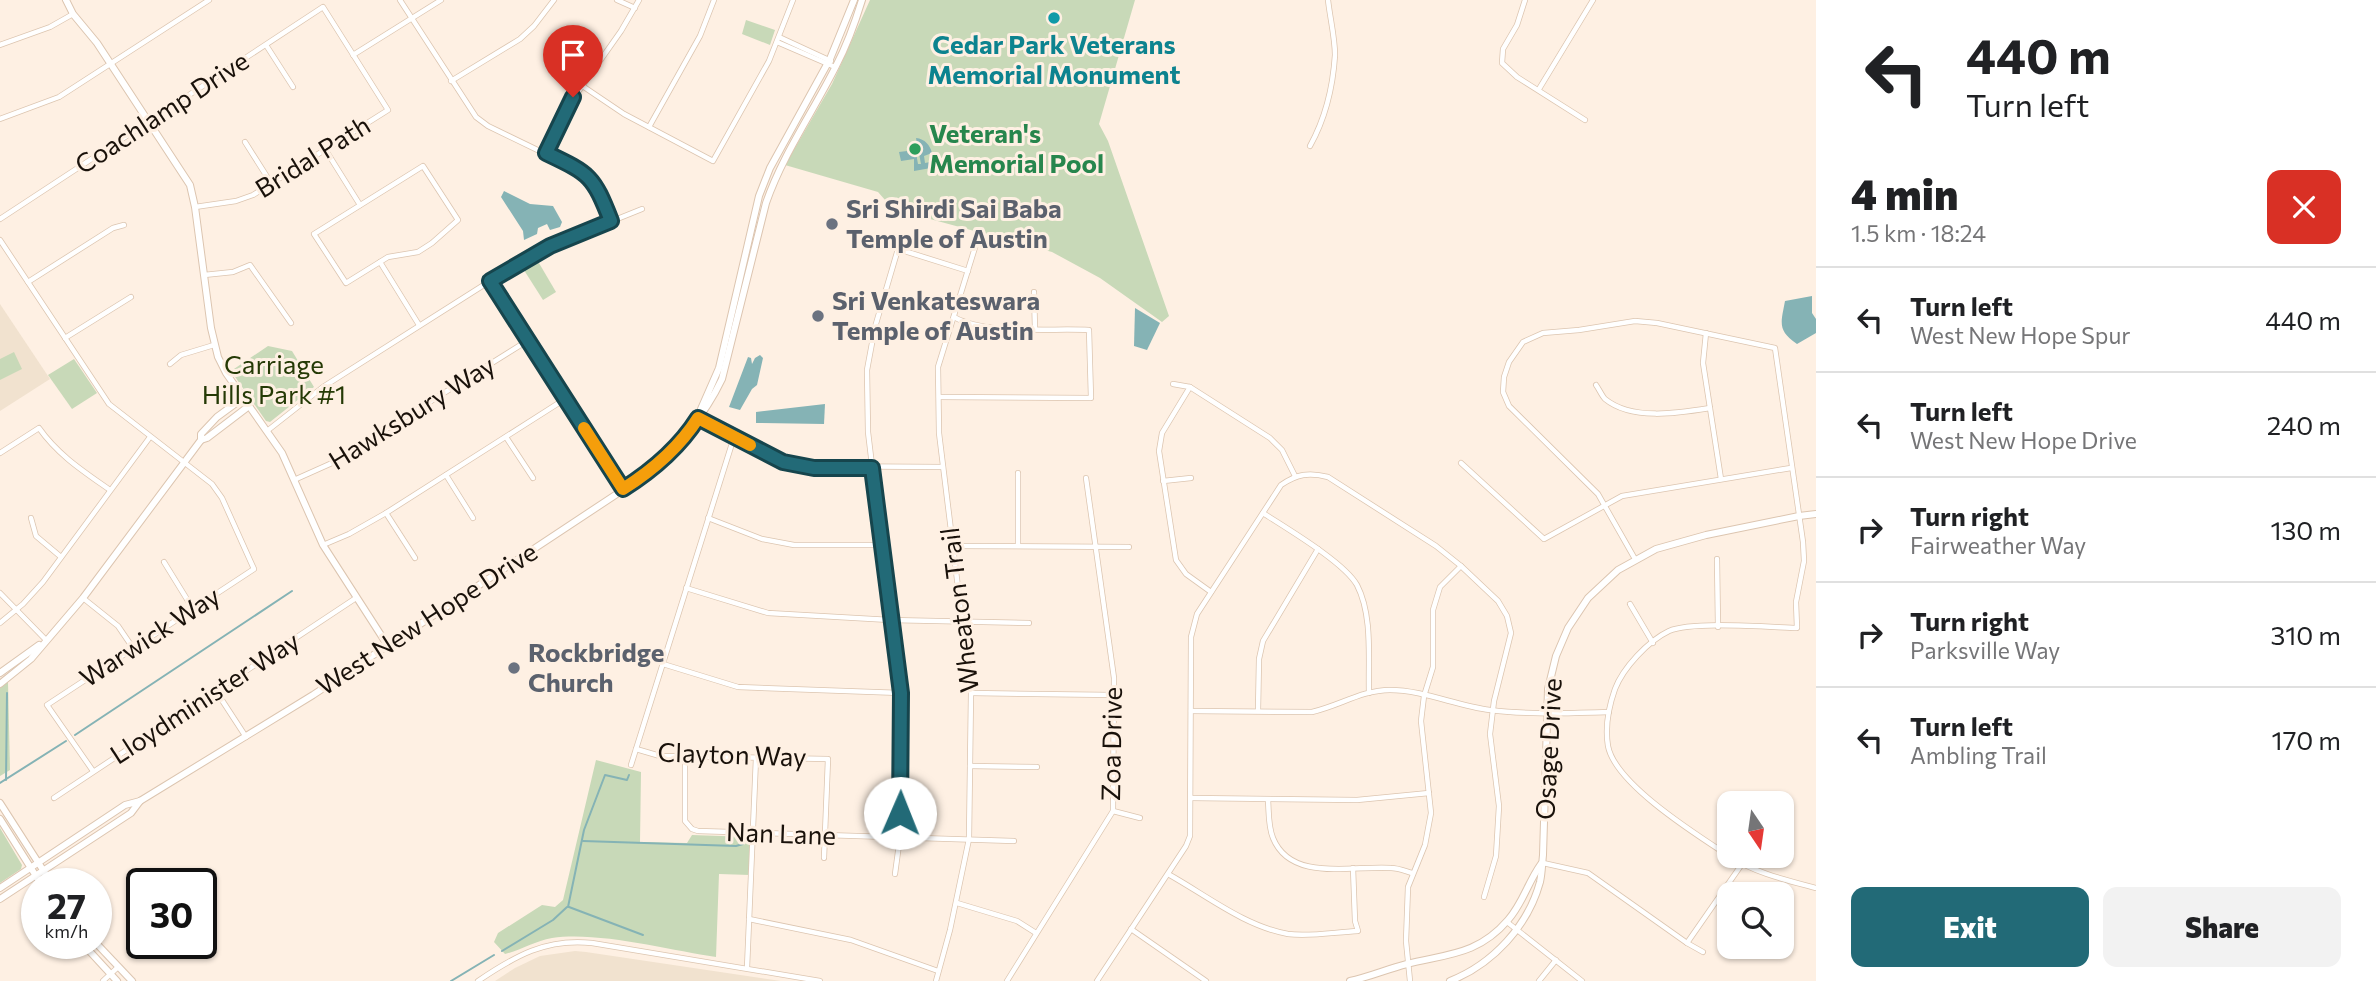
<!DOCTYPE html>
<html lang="en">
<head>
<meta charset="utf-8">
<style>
  :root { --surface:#fff; --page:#f2f2f2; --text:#202124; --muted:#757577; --line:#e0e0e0; --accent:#226a77 }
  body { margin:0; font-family:Commissioner,sans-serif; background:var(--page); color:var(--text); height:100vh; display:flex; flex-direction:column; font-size:26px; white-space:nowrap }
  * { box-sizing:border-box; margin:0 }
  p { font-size:23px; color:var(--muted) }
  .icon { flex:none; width:38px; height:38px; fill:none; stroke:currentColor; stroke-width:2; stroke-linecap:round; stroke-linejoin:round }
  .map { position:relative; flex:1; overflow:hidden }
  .drawer { display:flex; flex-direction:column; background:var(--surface); width:560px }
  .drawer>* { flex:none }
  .hud { background:#fff; color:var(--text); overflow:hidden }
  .needle { width:46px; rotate:167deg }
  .fabs { position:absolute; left:1717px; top:791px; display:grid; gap:14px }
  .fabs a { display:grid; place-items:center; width:77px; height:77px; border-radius:14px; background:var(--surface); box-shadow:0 2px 5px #0004; font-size:35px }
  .speed { position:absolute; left:21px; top:868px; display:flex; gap:14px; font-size:35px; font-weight:700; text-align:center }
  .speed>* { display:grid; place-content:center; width:91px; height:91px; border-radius:50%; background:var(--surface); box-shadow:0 2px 5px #0004; line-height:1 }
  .speed small { font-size:18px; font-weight:400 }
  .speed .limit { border:4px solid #111; border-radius:10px; background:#fff; color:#111 }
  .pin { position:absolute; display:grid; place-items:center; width:60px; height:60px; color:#fff; margin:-72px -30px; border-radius:50% 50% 50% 0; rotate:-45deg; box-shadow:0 0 7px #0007 }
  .pin .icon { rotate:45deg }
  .me { position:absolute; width:77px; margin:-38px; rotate:1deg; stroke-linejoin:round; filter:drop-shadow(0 0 5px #0008) }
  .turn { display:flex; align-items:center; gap:24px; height:147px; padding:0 35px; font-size:32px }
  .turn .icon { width:91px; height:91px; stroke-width:2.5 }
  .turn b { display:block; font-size:49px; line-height:60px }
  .round { display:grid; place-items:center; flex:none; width:74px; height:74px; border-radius:14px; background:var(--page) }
  .summary { display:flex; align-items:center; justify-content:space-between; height:119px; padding:0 35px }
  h1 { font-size:42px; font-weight:800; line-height:52px }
  .button { display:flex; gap:14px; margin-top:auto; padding:14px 35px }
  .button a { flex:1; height:80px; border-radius:14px; background:var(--accent); color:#fff; font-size:28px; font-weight:800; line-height:80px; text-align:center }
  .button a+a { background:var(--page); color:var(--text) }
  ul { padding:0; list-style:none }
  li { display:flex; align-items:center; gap:21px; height:105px; padding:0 35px; border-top:2px solid var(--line) }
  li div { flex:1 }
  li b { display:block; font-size:26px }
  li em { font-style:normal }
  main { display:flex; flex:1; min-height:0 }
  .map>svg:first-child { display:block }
</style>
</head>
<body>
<main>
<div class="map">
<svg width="1816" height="981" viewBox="0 0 1816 981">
  <rect width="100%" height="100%" fill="#fef0e3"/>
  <g fill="#f1e2cf">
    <polygon points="0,304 50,379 0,411"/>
    <polygon points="575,951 586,952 781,981 495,981 515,968 540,956"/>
  </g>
  <g fill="#c8d9b8">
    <polygon points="870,0 1135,0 1099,124 1108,141 1169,316 1162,322 1100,278 1052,252 893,209 878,192 785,165 832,84"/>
    <polygon points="746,20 775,30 770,45 742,34"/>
    <polygon points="536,258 556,292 543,300 522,267"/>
    <polygon points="268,346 292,351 314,387 270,422 266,421 231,371"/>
    <polygon points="14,352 22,369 0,380 0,359"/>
    <polygon points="74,359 97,393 72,409 48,375"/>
    <polygon points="8,682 10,770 0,776 0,687"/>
    <path d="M596,760L641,772L640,842L687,843L692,835L750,837V875L719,874L716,957C669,950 598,931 552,938C535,941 521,950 505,954L494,942L498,933L542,905L555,907L563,900Z"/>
    <polygon points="0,828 22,865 21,869 0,883"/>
  </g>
  <g fill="#85b3b5">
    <path d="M916,138C925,139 930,145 932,153L924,156L925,163L930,162L931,168L914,171V159L901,161L899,152L907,151L908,154L910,152L916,153L918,164H921Z"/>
    <polygon points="504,191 530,204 553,206 562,222 560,227 550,230 547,224 538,228 537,234 524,240 523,231 501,197"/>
    <path d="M1812,296V313L1816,319V333L1797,344C1777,330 1781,323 1785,301Z"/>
    <polygon points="1135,308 1160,323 1147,350 1134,346"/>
    <polygon points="760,355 763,358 757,385 752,389 740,410 729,407 748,357 751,358 752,364 755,358"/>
    <polygon points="825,404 824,424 756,423 756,412"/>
  </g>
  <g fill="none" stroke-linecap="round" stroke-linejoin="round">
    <g stroke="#85b3b5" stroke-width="2">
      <polyline points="75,735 292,591"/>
      <polyline points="6,780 7,693"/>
      <polyline points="0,783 66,741"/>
      <polyline points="583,841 736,846 743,844"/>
      <polyline points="568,907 584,830 605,775 627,780 629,775"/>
      <polyline points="569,907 643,935"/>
      <polyline points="502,951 553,920 567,907"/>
      <polyline points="451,981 494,955"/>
    </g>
    <defs>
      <g id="street">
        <polyline points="400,0 476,117 488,126 585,173 596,184 611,221"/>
        <polyline points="617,0 635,8"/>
        <polyline points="1525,0 1517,25 1503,49 1502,63 1517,77 1585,120"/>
        <polyline points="779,37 831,61"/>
        <polyline points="777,42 835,67"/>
        <polyline points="0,45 50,27 73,14"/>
        <polyline points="266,45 293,87"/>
        <polyline points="353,55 441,0"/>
        <polyline points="451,81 520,39 534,26 554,0"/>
        <polyline points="581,85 624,114 713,161 769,61 793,0"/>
        <polyline points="1539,89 1593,0"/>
        <polyline points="0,119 59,97 209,0"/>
        <polyline points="649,127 700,36 714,0"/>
        <polyline points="245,142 271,183"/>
        <path d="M1310,146C1325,119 1333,86 1335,55C1335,38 1330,18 1328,0"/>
        <polyline points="325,149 360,205"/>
        <polyline points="546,153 566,109 621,31 639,0"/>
        <polygon points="423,166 458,220 432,243 418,252 388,257 346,283 314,234"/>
        <polyline points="0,219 323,7 388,110 253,195 236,201 195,207"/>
        <polyline points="0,240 109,404 212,484 222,498 254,569 47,705 93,771"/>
        <polyline points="380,262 419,325"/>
        <polyline points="204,275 233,272 250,265 291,323"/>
        <polyline points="490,281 623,489"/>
        <polyline points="28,282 113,228 124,225"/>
        <polyline points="1034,292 1035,329"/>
        <polyline points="1706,333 1703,363 1721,479"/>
        <polyline points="65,338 131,297"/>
        <polyline points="170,364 181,355 214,345"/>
        <polyline points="1173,384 1190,387 1270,438 1282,450 1295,476"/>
        <path d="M1596,385C1599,389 1602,396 1605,399C1632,421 1679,413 1710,408"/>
        <polyline points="1190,387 1162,433 1159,451 1176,560 1186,574 1211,592"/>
        <path d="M939,397L1091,398L1089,330C1052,328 985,335 954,317"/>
        <polyline points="698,418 783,462 798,466 943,467"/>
        <polyline points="267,431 323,387 520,262 550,246 642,209"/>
        <polyline points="506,437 533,478"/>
        <path d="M0,453L39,428C58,455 83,471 110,490"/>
        <polyline points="1461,463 1544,539 1622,496 1791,468"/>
        <polyline points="1018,473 1018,545"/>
        <polyline points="446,475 473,518"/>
        <polyline points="294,480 332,463 527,341"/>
        <polyline points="1163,481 1191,478"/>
        <polyline points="386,513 415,558"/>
        <path d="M1263,513C1286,528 1344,562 1357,585C1373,616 1368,659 1369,693"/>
        <polyline points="31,518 36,536 61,557"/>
        <polyline points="708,518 762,539 794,545 880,545"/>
        <polyline points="323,545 349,534 386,513 565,399"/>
        <polyline points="953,546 1129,547"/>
        <path d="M1635,559L1598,494L1509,406L1503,392L1504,377L1509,362L1523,342L1543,333L1579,330L1635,321L1657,323L1775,348L1803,542L1804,561L1796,602L1797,628C1768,627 1692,621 1669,631C1648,641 1623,668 1615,689C1609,706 1605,728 1608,746C1615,784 1697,835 1729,856"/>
        <polyline points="1717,559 1718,627"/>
        <polyline points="164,562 193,609"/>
        <polyline points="686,588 768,613 890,620 1029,623"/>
        <polyline points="0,593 46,640"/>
        <polyline points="83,598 118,626 133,648"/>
        <polyline points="1630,604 1653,643"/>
        <polyline points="0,623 23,604 43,582 150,437"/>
        <polyline points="663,664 738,687 901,693"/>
        <polyline points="216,691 246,737"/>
        <polyline points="971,693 1114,695"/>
        <path d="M1191,711L1312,712C1339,706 1362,690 1390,690C1423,690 1457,706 1490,710C1529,715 1570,713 1609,712"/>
        <polyline points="1258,711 1259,659 1263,641 1318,549"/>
        <polyline points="636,749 660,756 828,759 824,858"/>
        <polyline points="685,757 685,821 692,829 698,831 1014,841"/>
        <polyline points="631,765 734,437"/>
        <polyline points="970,766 1037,767"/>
        <polyline points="54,798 356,598"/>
        <polyline points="1191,798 1357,800 1429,793"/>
        <path d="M1268,800C1269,813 1268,826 1273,838C1291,883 1354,865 1391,868C1398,868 1405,871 1412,873"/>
        <polyline points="1113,811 1140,818"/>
        <path d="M1729,856C1755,873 1786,880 1816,888"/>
        <polyline points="1543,863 1588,873 1687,943 1703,952"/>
        <polyline points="895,874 900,837 902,715 868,432 867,370 875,327 898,249 968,271"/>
        <path d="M1168,874C1206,895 1244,926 1288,934C1310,937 1335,932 1358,931L1355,921L1353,868"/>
        <polyline points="957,903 1017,921 1036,933"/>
        <polyline points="749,919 851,940 938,971"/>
        <polyline points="1507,922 1582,981"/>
        <polyline points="1131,929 1206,981"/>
        <polyline points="1687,943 1742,864"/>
        <polyline points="747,968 756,758"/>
        <polyline points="103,981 117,968"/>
        <path d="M478,981C515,956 546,938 592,943L820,981"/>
        <polyline points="936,981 950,930 969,839 971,693 939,433 938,367 977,241"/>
        <polyline points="1007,981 1113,811 1114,678 1086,478"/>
        <path d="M1097,981L1186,846L1190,836L1191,637L1197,614L1281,485C1297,474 1309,472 1328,477L1436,546L1461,566L1498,601L1507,616L1511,633L1494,701L1490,734L1499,806L1496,856L1484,897"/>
        <polyline points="1410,981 1406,941 1408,887 1425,845 1431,813 1421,721 1424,696 1433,667 1433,610 1440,587 1461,566"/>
        <polyline points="1539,981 1556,960"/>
      </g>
      <g id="secondary">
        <polyline points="66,0 73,14 97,43 190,185 195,207 211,328 218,357 226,373 282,453 323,545 388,646"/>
        <polyline points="701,409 719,368 759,196 770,168 830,59 854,0"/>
        <polyline points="201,440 207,438 249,406"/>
        <polyline points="0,673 39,645"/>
        <polyline points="0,684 31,659 83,598 201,440 201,434 217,417 243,398"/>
        <polyline points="0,803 52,884"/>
        <polyline points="0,819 41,884"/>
        <path d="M0,888L125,805L140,801L313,695L641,478C675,450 703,419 722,379L766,203C783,154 813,112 836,66C847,45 855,23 862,0"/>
        <polyline points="0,899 131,813 140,801"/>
        <polyline points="82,943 117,981"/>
        <polyline points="96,943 132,981"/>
        <path d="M1350,981C1369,977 1387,969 1407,964C1447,954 1478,955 1508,920C1523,903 1528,882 1541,864"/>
        <path d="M1450,981C1493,964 1528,926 1540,882C1542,873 1542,864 1543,855L1548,689L1556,656L1568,628L1588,598L1618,570L1656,549L1706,535L1799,516L1816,514"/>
      </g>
    </defs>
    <use href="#street" stroke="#dcc5b0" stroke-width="6"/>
    <use href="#secondary" stroke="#dcc5b0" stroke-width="8"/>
    <use href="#street" stroke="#fff" stroke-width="4.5"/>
    <use href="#secondary" stroke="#fff" stroke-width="6"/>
  </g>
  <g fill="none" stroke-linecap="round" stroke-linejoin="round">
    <defs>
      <path id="route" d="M573,97L546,153C590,174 593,175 611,221L550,246L490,281L623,489C653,470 679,448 698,418L783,462L814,468H872L901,693L900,813"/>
    </defs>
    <use href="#route" stroke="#16454d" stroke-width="18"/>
    <use href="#route" stroke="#226a77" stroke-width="12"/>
    <path stroke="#f59e0b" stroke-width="12" d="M584,428L623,489C653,470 679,448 698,418L750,445"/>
  </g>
  <circle fill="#0f9aa8" stroke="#fef0e3" stroke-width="2.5" cx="1054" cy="18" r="7"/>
  <circle fill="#2e9e5b" stroke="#fef0e3" stroke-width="2.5" cx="915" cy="149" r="7"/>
  <g fill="#6b7280" stroke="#fef0e3" stroke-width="2.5">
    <circle cx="832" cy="224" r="7"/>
    <circle cx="818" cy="316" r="7"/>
    <circle cx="514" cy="668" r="7"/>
  </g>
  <g text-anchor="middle" stroke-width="6" stroke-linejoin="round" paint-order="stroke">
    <g font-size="26" font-weight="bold" fill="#0d838f" stroke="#fef0e3">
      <text x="1054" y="54">Cedar Park Veterans<tspan x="1054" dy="30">Memorial Monument</tspan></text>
    </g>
    <g font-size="26" fill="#19110a" stroke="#fef0e3">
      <text transform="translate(162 113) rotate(-33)" y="9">Coachlamp Drive</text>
      <text transform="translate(313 157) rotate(-32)" y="9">Bridal Path</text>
      <text transform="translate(412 413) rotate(-32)" y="9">Hawksbury Way</text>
      <text transform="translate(960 610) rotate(-97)" y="9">Wheaton Trail</text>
      <text transform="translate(427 619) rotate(-33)" y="9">West New Hope Drive</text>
      <text transform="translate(150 637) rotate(-33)" y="9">Warwick Way</text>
      <text transform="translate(205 698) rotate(-33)" y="9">Lloydminister Way</text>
      <text transform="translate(1112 744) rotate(-89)" y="9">Zoa Drive</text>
      <text transform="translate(1549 749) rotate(-87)" y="9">Osage Drive</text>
      <text transform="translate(732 755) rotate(2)" y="9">Clayton Way</text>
      <text transform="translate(781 834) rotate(2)" y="9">Nan Lane</text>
    </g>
    <g font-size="26" font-weight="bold" fill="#27864d" stroke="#fef0e3" text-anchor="start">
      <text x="929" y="143">Veteran's<tspan x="929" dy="30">Memorial Pool</tspan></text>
    </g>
    <g font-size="26" font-weight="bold" fill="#5b616d" stroke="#fef0e3" text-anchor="start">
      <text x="846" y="218">Sri Shirdi Sai Baba<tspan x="846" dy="30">Temple of Austin</tspan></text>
      <text x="832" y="310">Sri Venkateswara<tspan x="832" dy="30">Temple of Austin</tspan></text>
      <text x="528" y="662">Rockbridge<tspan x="528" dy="30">Church</tspan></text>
    </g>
    <g font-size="26" fill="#253a06" stroke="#fef0e3">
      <text x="274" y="374">Carriage<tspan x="274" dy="30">Hills Park #1</tspan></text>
    </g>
  </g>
</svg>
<div class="fabs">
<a><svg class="needle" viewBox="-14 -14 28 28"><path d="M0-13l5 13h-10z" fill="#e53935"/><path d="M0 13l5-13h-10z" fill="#757577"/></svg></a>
<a><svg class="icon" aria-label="search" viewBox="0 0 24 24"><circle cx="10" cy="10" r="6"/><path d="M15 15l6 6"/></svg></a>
</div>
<div class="speed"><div>27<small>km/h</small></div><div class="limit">30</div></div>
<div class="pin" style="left:573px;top:97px;background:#d93025"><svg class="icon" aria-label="arrive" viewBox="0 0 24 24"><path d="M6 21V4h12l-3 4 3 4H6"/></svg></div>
<svg class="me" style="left:900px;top:813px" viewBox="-20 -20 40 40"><circle r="19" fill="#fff"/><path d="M0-13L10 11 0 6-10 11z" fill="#226a77"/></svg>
</div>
<section class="drawer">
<div class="hud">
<div class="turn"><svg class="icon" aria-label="left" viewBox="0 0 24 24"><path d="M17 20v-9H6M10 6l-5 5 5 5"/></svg><div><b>440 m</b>Turn left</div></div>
</div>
<div class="summary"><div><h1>4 min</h1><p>1.5 km · 18:24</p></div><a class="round" style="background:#d93025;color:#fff"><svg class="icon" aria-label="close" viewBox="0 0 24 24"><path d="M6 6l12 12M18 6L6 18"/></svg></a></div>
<ul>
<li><svg class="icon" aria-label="left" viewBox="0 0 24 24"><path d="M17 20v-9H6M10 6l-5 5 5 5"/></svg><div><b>Turn left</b><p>West New Hope Spur</p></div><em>440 m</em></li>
<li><svg class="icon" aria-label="left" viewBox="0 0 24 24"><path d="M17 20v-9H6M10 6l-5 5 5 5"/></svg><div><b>Turn left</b><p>West New Hope Drive</p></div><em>240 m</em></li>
<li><svg class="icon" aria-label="right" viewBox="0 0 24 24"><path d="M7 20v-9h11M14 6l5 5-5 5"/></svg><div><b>Turn right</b><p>Fairweather Way</p></div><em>130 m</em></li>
<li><svg class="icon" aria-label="right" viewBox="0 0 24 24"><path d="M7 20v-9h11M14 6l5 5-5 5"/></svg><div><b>Turn right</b><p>Parksville Way</p></div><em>310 m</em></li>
<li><svg class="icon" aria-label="left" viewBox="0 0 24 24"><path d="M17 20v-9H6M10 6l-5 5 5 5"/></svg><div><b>Turn left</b><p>Ambling Trail</p></div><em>170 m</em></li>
</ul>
<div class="button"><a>Exit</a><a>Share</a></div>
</section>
</main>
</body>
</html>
